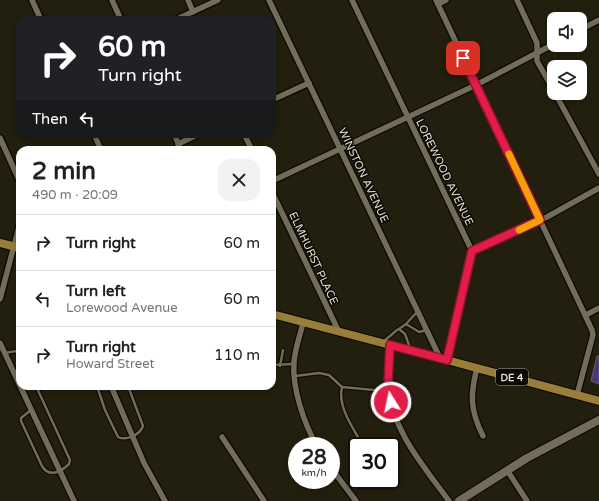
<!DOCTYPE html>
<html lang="en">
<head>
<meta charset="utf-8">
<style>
  :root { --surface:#fff; --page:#f2f2f2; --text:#202124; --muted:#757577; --line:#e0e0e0 }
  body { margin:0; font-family:"Varela Round",sans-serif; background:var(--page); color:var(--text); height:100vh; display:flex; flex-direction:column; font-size:15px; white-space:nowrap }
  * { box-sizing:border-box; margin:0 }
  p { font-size:13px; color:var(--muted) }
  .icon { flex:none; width:22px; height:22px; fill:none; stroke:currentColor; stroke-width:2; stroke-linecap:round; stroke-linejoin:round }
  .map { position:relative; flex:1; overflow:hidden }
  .drawer { position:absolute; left:16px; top:146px; width:260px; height:244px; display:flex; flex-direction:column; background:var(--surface); border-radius:12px; box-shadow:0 2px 6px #0003 }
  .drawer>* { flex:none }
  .guide { position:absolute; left:16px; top:16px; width:260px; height:122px; border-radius:12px; box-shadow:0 2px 6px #0003; background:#202124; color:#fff; overflow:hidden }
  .controls { position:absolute; left:547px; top:12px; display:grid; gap:8px }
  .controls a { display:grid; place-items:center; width:40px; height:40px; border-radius:8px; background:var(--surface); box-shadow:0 2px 6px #0003; font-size:20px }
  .speed { position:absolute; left:288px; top:437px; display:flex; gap:8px; font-size:20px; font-weight:700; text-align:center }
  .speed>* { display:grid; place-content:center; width:52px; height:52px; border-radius:50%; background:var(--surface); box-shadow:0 2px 6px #0003; line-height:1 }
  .speed small { font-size:10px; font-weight:400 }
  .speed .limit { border:2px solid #111; border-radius:6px; background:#fff; color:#111 }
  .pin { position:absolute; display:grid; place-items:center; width:34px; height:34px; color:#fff; margin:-17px; border-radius:8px; box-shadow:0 2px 6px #0006 }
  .me { position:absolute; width:44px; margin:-22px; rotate:350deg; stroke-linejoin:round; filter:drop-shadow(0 0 3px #0008) }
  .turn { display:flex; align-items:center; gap:14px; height:84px; padding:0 16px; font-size:18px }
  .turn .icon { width:52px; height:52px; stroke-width:2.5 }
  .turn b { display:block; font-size:28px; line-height:34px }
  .then { display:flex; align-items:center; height:38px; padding:0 16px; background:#0003; gap:8px; font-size:15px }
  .round { display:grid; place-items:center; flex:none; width:42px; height:42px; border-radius:12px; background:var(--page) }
  .head { display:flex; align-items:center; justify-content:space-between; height:68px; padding:0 16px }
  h1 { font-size:24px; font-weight:700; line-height:30px }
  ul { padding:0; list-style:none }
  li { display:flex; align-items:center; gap:12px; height:56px; padding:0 16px; border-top:1px solid var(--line) }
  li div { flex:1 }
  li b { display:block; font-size:15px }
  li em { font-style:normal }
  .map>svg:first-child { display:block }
</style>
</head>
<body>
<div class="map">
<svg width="599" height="501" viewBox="0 0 599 501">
  <rect width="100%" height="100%" fill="#231f0e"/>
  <polygon fill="#4f3479" stroke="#635e70" points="597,356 599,356 599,384 591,381"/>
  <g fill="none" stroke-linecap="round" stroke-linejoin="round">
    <defs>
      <g id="lane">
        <polyline points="417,312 406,324 419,332 427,330"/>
        <polyline points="399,329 406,324"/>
        <polyline points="383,342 397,330 399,329 405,334 410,348"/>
        <polyline points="5,353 16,351 20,353"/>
        <polyline points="272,365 293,364"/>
        <polyline points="280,366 283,350"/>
        <polyline points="295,376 319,373 329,375 342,387 374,390 388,388"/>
        <path d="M97,386L105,410L118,437C126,441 140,435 143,426L128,386"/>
        <path d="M342,387C337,407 354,429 363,446"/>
        <path d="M31,410L21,418V421L42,466C49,478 61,472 69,464L70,460L36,386"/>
      </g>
      <g id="street">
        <polyline points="32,0 41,20"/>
        <polyline points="112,0 121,20"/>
        <polyline points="188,0 193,12"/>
        <polyline points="269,0 440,358"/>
        <polyline points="352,0 472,251 447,360"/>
        <polyline points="436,0 592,330 593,335 577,395"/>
        <polyline points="517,0 537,43 537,61 554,91"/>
        <polyline points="438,4 446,0"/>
        <polyline points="175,20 218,0"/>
        <polyline points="580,30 599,20"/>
        <polyline points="555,93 599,174"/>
        <polyline points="272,100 309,83"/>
        <polyline points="94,134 101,150"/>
        <polyline points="174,134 181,150"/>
        <polyline points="244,134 252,150"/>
        <polyline points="0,138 20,182"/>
        <polyline points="178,144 199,134"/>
        <polyline points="272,181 476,85 554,44"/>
        <polyline points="272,192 339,332"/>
        <polyline points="472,251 547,217 599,188"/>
        <polyline points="0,299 20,223"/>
        <polyline points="586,315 599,308"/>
        <path d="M303,323C300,335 295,349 294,362C292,388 304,424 317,446"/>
        <polyline points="0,343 74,501"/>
        <path d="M391,345C389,358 387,372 388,385C392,431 423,465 449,501"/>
        <path d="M477,368C470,395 470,410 483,436"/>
        <polyline points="111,386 144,463 165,501"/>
        <polyline points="222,437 264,501"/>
        <polyline points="331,468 356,501"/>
        <polyline points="507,470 527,501"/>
      </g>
      <polyline id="secondary" points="459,501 527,458 599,420"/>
      <g id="primary">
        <polyline points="0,243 20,248"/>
        <polyline points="272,314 447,360 599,401"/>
      </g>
    </defs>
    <use href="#lane" stroke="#0d0800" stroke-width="4.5"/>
    <use href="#street" stroke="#0d0800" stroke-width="8"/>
    <use href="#secondary" stroke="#0d0800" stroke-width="10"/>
    <use href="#primary" stroke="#0d0800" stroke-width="10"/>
    <use href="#lane" stroke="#726d5a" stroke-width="2.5"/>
    <use href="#street" stroke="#726d5a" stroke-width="5.5"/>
    <use href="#secondary" stroke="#726d5a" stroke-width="8"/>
    <use href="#primary" stroke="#997d3a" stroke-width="8"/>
  </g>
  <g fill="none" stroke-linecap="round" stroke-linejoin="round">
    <defs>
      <polyline id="route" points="391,402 388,385 390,345 447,360 472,251 540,220 463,58"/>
    </defs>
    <use href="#route" stroke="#92132f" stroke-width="10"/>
    <use href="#route" stroke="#e11d48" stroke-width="7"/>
    <polyline stroke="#f59e0b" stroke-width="7" points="509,154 540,220 519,230"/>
  </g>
  <g text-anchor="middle" stroke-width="3" stroke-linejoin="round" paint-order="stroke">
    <rect fill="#0b0903" stroke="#a2a097" stroke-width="1" x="496" y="369" width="32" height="16" rx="3"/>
    <g font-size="10" font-weight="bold" fill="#e3e0d6">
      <text x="512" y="381">DE 4</text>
    </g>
    <g font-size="11" fill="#e3e0d6" stroke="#0b0903">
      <text transform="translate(445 172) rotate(64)" y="4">LOREWOOD AVENUE</text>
      <text transform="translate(364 175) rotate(65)" y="4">WINSTON AVENUE</text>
      <text transform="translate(314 258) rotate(65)" y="4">ELMHURST PLACE</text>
    </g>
  </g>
</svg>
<div class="controls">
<a><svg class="icon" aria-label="sound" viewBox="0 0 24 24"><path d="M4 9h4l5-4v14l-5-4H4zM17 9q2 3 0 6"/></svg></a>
<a><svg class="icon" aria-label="layers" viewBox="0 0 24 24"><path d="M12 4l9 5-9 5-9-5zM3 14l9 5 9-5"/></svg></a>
</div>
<div class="speed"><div>28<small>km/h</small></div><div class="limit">30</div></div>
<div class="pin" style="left:463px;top:58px;background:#d93025"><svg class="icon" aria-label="arrive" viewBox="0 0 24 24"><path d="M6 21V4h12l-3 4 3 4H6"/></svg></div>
<svg class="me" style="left:391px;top:402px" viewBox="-20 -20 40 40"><circle r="17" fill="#e11d48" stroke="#fff" stroke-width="3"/><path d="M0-11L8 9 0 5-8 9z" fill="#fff"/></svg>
<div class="guide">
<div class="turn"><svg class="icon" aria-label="right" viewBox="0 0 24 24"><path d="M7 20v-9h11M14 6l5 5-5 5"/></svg><div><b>60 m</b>Turn right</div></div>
<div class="then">Then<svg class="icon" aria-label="left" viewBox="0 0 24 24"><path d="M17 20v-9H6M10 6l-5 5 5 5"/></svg></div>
</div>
<section class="drawer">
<div class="head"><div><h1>2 min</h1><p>490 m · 20:09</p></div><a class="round"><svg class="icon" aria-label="close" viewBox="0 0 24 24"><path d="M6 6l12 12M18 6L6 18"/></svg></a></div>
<ul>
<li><svg class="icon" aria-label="right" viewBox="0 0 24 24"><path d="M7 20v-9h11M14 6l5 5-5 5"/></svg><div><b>Turn right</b></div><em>60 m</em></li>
<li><svg class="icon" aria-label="left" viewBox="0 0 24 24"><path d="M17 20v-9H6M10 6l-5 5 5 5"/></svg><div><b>Turn left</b><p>Lorewood Avenue</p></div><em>60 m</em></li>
<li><svg class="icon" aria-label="right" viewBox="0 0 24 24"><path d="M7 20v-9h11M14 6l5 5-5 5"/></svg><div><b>Turn right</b><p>Howard Street</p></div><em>110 m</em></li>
</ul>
</section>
</div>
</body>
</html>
